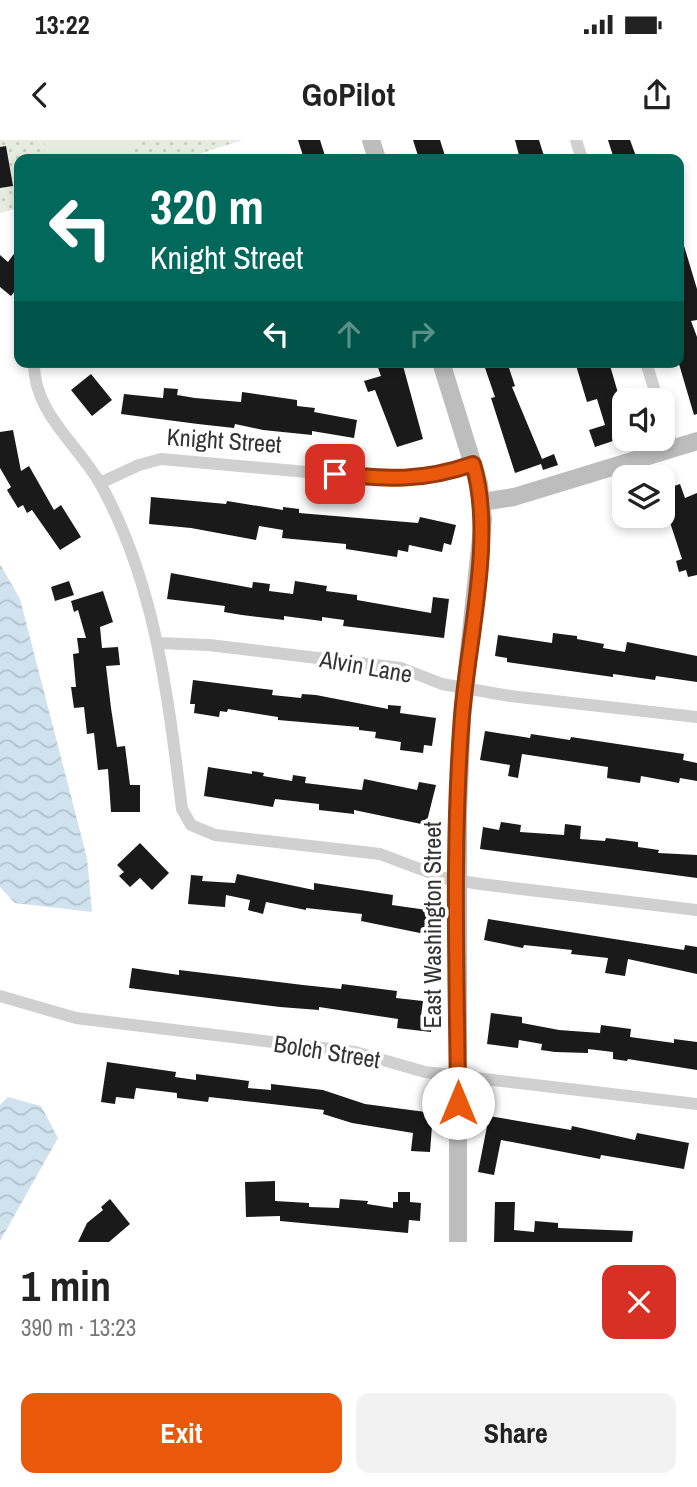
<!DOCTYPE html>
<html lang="en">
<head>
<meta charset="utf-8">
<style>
  :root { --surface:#fff; --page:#f2f2f2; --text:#222; --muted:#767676; --accent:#ea580c }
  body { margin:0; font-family:"Archivo Narrow",sans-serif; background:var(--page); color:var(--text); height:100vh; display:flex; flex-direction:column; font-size:26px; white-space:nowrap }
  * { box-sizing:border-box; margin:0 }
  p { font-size:23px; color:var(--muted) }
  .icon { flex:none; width:38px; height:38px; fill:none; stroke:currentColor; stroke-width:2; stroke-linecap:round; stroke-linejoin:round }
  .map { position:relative; height:1102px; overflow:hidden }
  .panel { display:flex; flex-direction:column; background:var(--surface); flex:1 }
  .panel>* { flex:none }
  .banner { position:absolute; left:14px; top:14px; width:670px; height:214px; border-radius:14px; box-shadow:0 4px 10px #0003; background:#00695c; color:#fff; overflow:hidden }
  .tools { position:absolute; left:612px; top:248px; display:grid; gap:14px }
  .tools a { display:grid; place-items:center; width:63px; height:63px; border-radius:14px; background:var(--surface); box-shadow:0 4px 10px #0003; font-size:35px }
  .pin { position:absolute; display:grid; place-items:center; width:60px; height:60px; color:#fff; margin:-30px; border-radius:14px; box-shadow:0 4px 10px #0006 }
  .me { position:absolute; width:77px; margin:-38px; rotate:0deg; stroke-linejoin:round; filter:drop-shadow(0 0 5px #0008) }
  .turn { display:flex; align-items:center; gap:24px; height:147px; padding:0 21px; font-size:32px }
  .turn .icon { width:91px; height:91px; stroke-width:2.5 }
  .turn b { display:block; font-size:49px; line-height:60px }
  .lanes { display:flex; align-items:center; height:66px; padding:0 21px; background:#0003; justify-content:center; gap:35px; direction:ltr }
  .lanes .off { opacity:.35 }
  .round { display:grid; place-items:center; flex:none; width:74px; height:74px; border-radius:14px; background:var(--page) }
  .summary { display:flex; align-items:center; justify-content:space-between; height:119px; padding:0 21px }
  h1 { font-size:42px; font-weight:700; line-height:52px }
  .cta { display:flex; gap:14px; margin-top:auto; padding:14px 21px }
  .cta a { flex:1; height:80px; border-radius:14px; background:var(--accent); color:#fff; font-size:28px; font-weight:700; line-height:80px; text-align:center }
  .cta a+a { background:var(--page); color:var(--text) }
  .status { display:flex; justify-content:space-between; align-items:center; height:49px; padding:0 35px; background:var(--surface); direction:ltr }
  .status svg { height:19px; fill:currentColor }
  header { display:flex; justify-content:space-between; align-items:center; height:91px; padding:0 21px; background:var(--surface); font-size:32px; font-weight:700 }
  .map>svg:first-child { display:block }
</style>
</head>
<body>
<div class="status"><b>13:22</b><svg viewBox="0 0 49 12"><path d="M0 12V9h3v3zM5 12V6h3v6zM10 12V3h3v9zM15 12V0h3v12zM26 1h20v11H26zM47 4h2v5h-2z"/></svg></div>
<header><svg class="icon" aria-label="back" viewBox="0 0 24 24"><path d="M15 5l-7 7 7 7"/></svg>GoPilot<svg class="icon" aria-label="share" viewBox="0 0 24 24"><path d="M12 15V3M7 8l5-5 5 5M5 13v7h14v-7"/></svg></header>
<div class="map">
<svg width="697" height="1102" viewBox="0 0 697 1102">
  <defs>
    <pattern id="park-dots" width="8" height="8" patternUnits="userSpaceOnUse" patternTransform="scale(1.75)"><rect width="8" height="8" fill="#e6ecdf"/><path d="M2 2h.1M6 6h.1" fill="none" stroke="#c6cbc0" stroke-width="1.8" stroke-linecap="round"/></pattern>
    <pattern id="water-waves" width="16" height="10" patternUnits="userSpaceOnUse" patternTransform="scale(1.75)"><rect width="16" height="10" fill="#cfe2ee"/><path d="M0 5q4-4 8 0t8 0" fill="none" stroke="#b2c2cd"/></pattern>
  </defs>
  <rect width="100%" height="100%" fill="#fff"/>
  <polygon fill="url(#park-dots)" points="0,0 243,0 183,19 19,19 19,68 0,73"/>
  <polygon fill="#e6ecdf" points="44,0 142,0 125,19 48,19"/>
  <g fill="url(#water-waves)">
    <polygon points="0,424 20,459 87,718 92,772 15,763 0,747"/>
    <polygon points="8,957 41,966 58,998 0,1101 0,965"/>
  </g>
  <g fill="#1a1a1a">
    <polygon points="298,0 320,0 326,19 304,19"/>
    <polygon points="413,0 440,0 446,19 419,19"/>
    <polygon points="515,0 539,0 545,19 520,19"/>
    <polygon points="608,0 630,0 637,19 614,19"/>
    <polygon points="6,6 13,46 0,48 0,7"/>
    <polygon points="679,99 682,99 697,149 697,180 691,181 697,197 697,274 694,275 679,224"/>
    <polygon points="19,107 19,146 11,156 0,147 0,115 8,122"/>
    <polygon points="376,222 402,222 423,299 397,307 375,250 368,252 364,241 381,236"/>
    <polygon points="483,222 507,222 515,246 512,247 542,319 554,314 558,325 543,330 541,324 515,333 491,258 495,257"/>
    <polygon points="575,222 609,222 625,277 625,297 595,307 589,290 605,285 597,259 587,262"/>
    <polygon points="91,234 112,260 92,276 71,250"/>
    <polygon points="164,248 178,249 177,255 195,258 241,262 242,252 297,260 297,266 315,268 314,272 357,280 354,298 312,291 312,295 263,290 235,284 234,288 198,284 121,274 124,254 163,258"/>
    <polygon points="13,290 21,331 29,326 54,370 61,365 81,397 60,410 32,370 27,373 23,365 18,368 7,350 11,347 0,328 0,292"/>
    <polygon points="680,344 685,358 697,353 697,435 688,437 686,430 679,432 676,421 682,419 664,364 667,363 663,350"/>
    <polygon points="151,357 226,364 227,361 283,370 283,367 299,369 299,373 418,383 420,377 456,385 451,405 444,403 442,412 409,405 408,412 398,410 397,417 346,409 346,404 282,398 283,390 259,386 256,400 191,388 149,384"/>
    <polygon points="171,433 252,448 253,442 270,444 269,451 293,454 295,441 327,446 326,451 357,455 357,460 431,473 433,457 449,459 444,498 343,486 344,480 322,477 322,481 284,476 284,480 242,475 224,472 225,466 167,459"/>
    <polygon points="69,441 74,455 55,461 51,447"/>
    <polygon points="103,451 113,482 100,487 102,508 118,507 120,525 106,526 111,568 117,607 125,606 130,645 140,645 140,672 111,672 108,629 98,630 94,593 87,594 84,567 74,568 71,547 76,547 73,514 79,513 77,498 86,498 78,470 74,472 71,461"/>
    <polygon points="553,493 577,496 577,499 604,504 603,508 625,512 627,502 697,516 697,542 656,536 655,540 613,534 613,537 507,522 507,518 495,516 498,495 552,503"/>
    <polygon points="193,540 273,550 272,555 301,558 302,554 316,555 388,569 388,565 401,566 400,573 436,578 432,606 424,605 423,613 400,610 401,602 375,598 376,592 359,590 359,587 278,580 278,577 228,569 227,572 220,571 219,577 194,573 195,564 190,564"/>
    <polygon points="485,591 530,598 531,594 570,600 571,597 684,614 683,620 697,623 697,641 680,638 679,643 641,636 640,643 607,638 608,627 522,614 518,638 508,636 510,625 480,620"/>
    <polygon points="208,627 252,634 252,631 264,633 263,636 292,641 293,635 306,637 305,643 362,650 364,639 417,650 419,642 436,645 426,685 354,670 354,674 319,670 319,664 275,659 273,667 204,656"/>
    <polygon points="501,682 521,685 520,692 564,695 565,684 581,686 580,699 605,701 606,698 638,702 638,707 659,710 658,713 697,715 697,738 480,709 483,687 499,690"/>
    <polygon points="140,703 169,733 152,750 140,738 130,747 119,736 124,732 117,725"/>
    <polygon points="237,734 314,750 314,743 393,755 392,765 434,771 430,795 361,781 362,774 306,768 306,770 266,762 263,774 248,770 250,760 226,755 225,767 188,764 191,735 203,736 202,741 235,743"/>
    <polygon points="488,779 684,810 685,805 697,807 697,834 628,819 625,836 605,833 608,818 571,814 572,810 524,805 523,808 484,800"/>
    <polygon points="132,828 179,835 179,830 303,845 341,849 342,844 397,851 396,858 423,861 421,876 433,877 431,892 397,888 398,879 319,867 319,870 280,867 129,848"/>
    <polygon points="491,873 522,877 522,883 559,890 600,893 601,885 631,889 630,897 674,903 674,899 697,902 697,930 628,919 627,921 613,919 613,912 588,909 588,913 555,912 541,910 542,904 519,900 518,908 487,904"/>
    <polygon points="107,922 176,932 175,937 196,940 196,934 249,941 248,948 271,950 271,944 323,950 365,964 433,973 430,1012 411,1011 413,993 352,983 323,974 324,970 209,957 208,962 177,958 177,953 136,948 134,959 116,957 115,964 101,962"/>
    <polygon points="489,976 571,990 572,986 635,1000 637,993 689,1003 684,1029 601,1015 600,1019 501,1000 494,1035 478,1032"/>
    <polygon points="275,1041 275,1061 309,1063 309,1067 339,1068 340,1059 368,1061 367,1064 393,1068 393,1062 398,1062 398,1052 410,1052 410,1062 421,1063 420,1081 409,1080 408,1093 280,1081 280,1076 246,1077 245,1042"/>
    <polygon points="110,1059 130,1084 109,1102 78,1102 87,1083 103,1070 101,1067"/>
    <polygon points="495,1062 515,1062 514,1090 534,1092 535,1081 558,1083 558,1088 633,1091 632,1102 494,1102"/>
  </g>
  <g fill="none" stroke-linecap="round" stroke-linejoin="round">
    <g stroke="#d0d0d0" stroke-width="12">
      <polyline points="576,0 582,19"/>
      <path d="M34,222C33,273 78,304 101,345C156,445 168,558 182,669L191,685L215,695L380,714L444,738L480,744L697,770"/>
      <polyline points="646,222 658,261"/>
      <polyline points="663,277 673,308"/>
      <polyline points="100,343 139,325 161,319 397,340 442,335 473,324"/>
      <polyline points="158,503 209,505 401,528 442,544 510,556 697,577"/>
      <polyline points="0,856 76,878 355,912 425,932 697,964"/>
    </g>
    <g stroke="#bdbdbd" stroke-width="18">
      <polyline points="371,0 377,19"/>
      <polyline points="441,222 479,344 483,379 462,577 458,673 458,1102"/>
      <polyline points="482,362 514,357 697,301"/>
    </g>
  </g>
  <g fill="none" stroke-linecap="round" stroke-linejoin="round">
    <defs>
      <path id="route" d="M335,334C388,339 421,342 473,324C495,396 468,499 462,576C452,704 457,834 458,963"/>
    </defs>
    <use href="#route" stroke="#983908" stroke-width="18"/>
    <use href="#route" stroke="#ea580c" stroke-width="12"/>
  </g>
  <g text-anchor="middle" stroke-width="7" stroke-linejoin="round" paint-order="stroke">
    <g font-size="24" fill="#333" stroke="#fff">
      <text transform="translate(224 301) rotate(4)" y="8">Knight Street</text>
      <text transform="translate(366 527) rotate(10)" y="8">Alvin Lane</text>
      <text transform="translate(433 785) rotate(-90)" y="8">East Washington Street</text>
      <text transform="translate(327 912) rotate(9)" y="8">Bolch Street</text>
    </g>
  </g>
</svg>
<div class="tools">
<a><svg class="icon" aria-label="sound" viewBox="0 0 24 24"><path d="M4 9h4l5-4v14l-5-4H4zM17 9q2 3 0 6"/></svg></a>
<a><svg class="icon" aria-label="layers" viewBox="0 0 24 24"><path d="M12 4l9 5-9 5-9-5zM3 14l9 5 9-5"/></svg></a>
</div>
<div class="pin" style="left:335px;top:334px;background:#d93025"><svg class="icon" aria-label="arrive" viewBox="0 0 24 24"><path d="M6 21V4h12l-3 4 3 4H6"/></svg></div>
<svg class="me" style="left:458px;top:963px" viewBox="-20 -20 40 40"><circle r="19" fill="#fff"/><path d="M0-13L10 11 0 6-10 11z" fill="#ea580c"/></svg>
<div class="banner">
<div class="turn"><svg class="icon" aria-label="left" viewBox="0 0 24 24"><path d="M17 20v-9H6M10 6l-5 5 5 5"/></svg><div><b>320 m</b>Knight Street</div></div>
<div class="lanes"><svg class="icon" aria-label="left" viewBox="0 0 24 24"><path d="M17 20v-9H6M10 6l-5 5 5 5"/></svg><svg class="icon off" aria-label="ahead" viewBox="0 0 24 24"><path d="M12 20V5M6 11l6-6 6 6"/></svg><svg class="icon off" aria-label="right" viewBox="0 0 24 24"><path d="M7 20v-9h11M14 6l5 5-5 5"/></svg></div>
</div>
</div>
<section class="panel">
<div class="summary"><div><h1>1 min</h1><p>390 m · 13:23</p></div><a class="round" style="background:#d93025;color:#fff"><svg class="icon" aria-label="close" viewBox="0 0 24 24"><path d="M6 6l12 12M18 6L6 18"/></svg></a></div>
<div class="cta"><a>Exit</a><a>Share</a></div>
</section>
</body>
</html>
